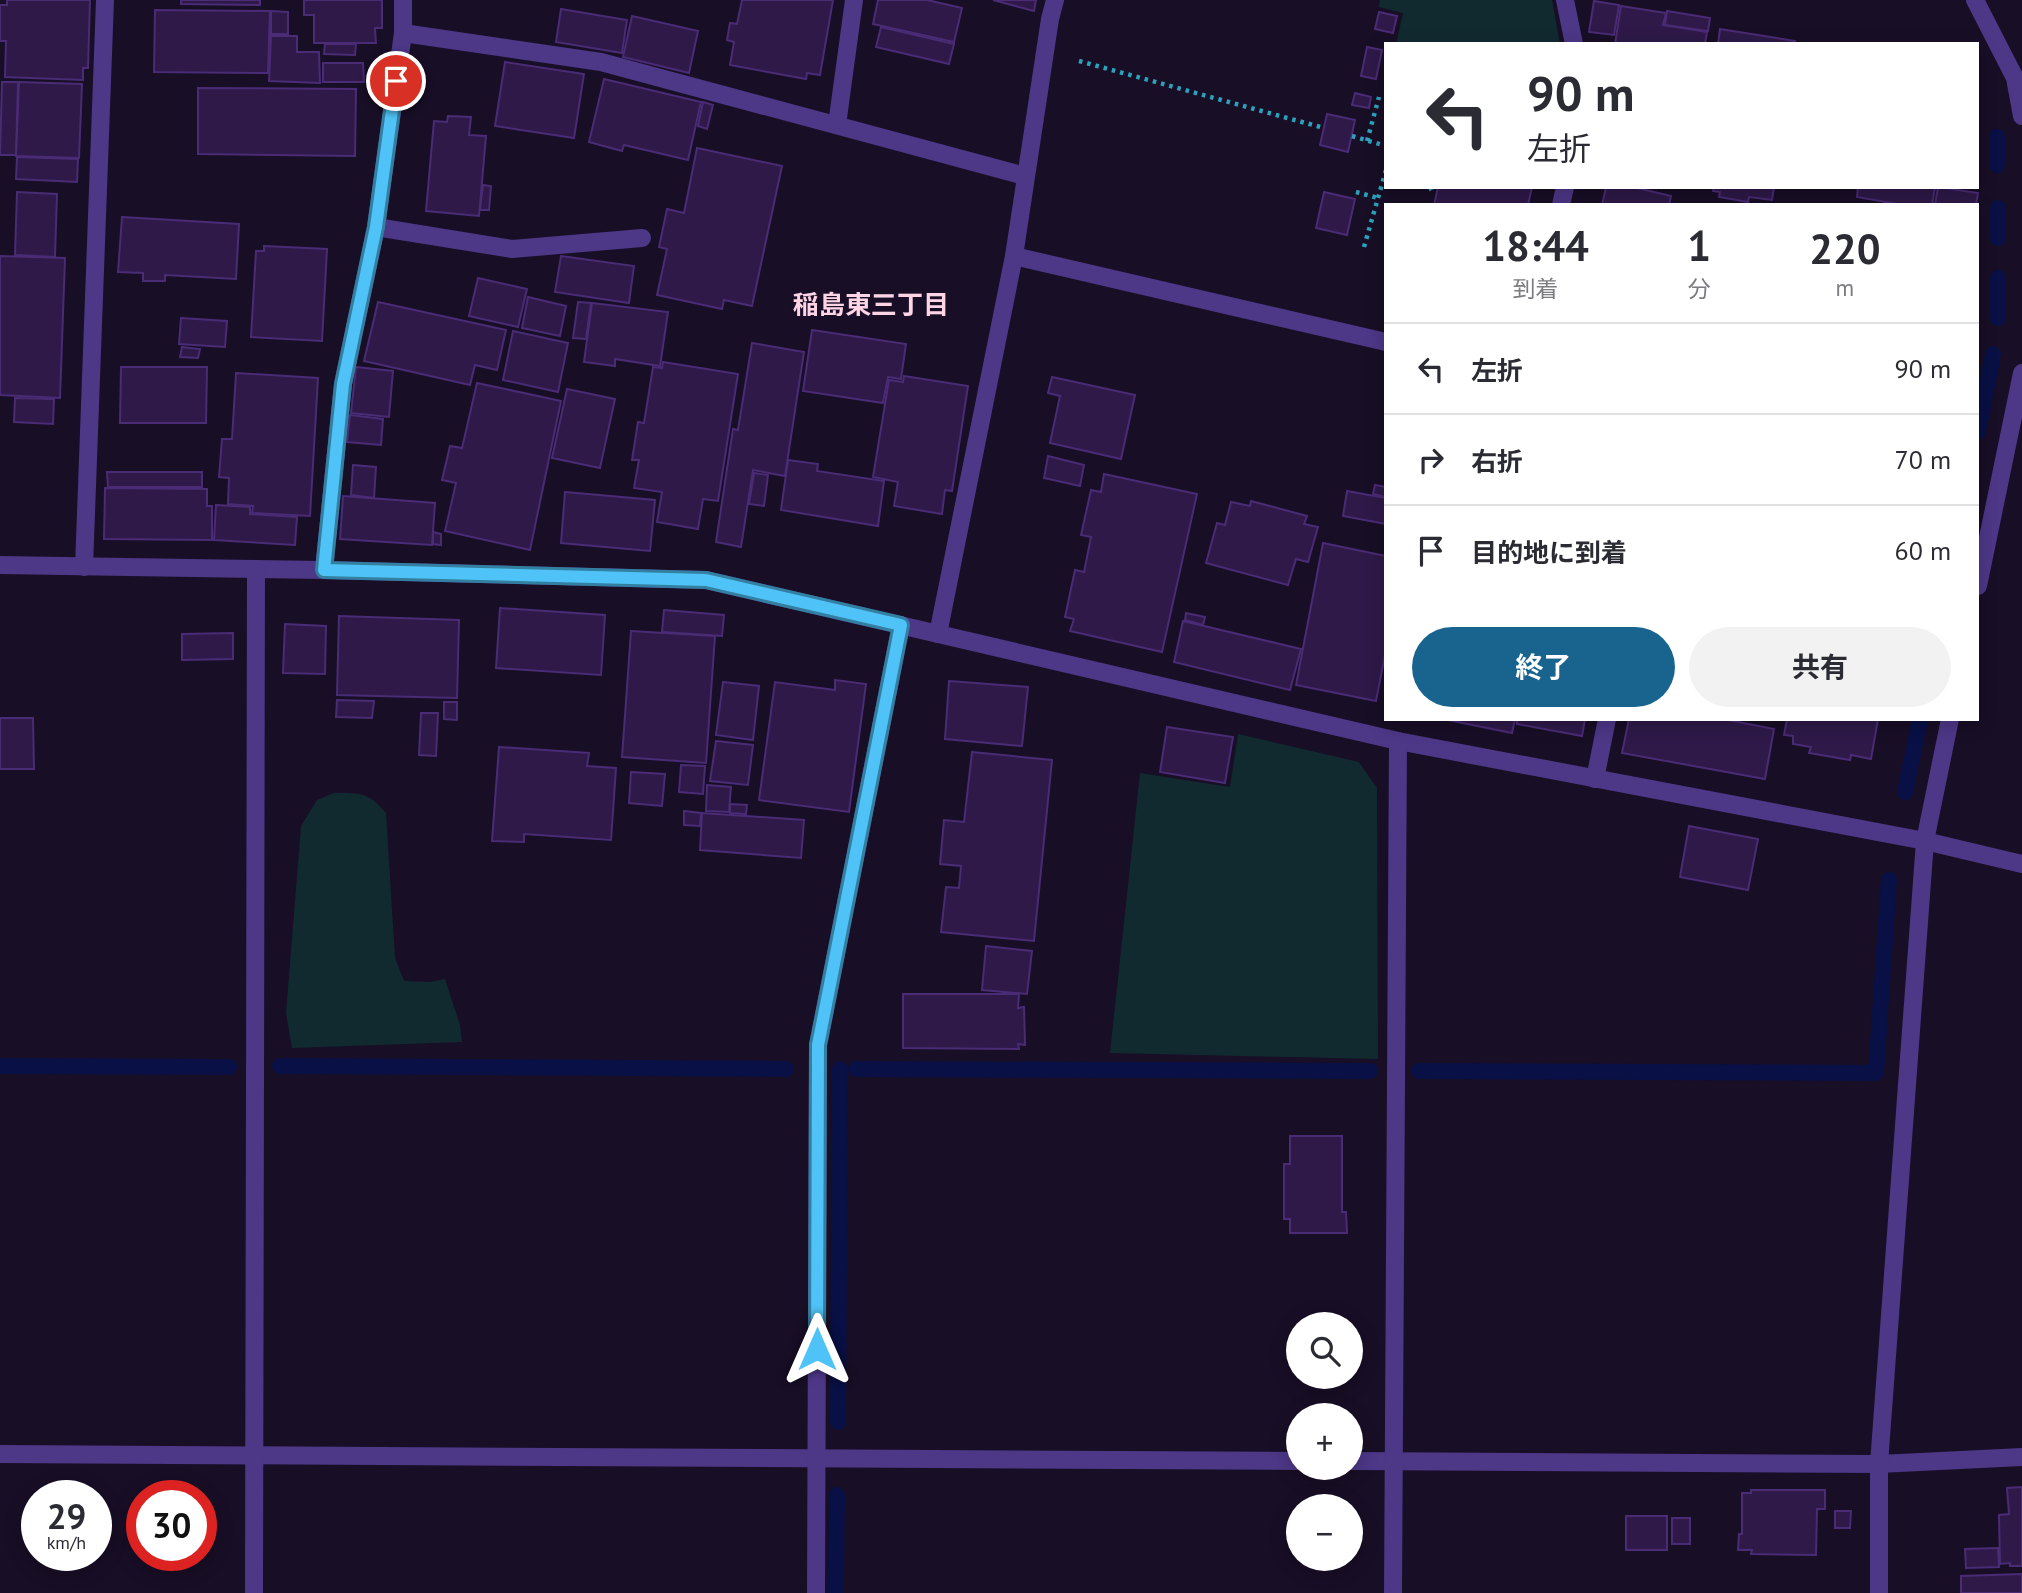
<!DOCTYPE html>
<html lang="ja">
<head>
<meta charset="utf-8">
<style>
  :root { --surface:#fff; --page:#f2f2f3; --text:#2b2b33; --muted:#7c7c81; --line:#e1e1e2; --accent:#18648e }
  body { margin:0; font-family:"PT Sans","Noto Sans JP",sans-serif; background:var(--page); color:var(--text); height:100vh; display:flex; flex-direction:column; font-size:26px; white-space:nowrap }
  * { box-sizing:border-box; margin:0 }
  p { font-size:23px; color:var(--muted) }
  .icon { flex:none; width:38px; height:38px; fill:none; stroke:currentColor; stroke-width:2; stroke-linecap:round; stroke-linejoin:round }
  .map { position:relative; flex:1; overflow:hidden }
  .side { position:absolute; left:1384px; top:203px; width:595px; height:518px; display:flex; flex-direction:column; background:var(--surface); border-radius:0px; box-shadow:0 4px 18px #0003 }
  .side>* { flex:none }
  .banner { position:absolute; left:1384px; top:42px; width:595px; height:147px; border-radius:0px; box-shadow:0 4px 18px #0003; background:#fff; color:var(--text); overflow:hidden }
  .fabs { position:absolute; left:1286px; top:1312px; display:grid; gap:14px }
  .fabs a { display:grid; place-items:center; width:77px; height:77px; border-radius:50%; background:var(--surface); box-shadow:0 4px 18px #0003; font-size:35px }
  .speed { position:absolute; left:21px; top:1480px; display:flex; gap:14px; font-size:35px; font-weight:700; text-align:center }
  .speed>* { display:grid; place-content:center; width:91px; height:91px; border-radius:50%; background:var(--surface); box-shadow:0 4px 18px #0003; line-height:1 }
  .speed small { font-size:18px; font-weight:400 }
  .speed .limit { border:10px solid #d22; background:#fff; color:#111 }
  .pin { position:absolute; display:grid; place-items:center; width:60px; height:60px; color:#fff; margin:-30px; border:4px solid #fff; border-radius:50%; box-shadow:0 2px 7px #0007 }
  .me { position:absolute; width:77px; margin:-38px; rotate:0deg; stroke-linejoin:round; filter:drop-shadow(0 0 5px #0008) }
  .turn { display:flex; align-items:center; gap:24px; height:147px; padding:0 28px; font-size:32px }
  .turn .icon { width:91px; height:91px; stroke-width:2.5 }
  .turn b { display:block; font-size:49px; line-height:60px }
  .eta { display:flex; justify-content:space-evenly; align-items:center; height:119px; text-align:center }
  .eta b { font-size:42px; font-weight:700; line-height:49px }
  .button { display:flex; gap:14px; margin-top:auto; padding:14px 28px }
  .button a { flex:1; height:80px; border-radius:42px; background:var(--accent); color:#fff; font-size:28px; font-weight:700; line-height:80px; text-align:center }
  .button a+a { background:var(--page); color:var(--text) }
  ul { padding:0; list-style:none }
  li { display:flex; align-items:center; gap:21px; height:91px; padding:0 28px; border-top:2px solid var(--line) }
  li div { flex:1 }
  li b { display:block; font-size:26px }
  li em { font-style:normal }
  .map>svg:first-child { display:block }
</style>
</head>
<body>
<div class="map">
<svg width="2022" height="1593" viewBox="0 0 2022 1593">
  <rect width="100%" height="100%" fill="#180e26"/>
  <g fill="#112a30">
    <polygon points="1380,0 1552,0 1560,44 1396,44 1403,13 1379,7"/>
    <polygon points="1238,734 1359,762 1377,788 1378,1059 1110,1053 1140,773 1230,787"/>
    <path d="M334,793C361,793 368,792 386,813L395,958L404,981L430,982L445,979L460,1025L462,1042L292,1048L286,1013L301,826L317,800Z"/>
  </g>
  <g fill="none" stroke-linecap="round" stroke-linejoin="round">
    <g stroke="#081045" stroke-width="16">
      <polyline points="1997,137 1997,165"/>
      <polyline points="1998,208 1998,238"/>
      <polyline points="1998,278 1998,318"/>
      <polyline points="1978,432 1993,354"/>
      <polyline points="1905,792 1920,719"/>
      <polyline points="0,1066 229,1067"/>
      <polyline points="280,1066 786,1069"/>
      <polyline points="856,1069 1370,1071"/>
      <polyline points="1419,1071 1876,1073 1889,880"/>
      <polyline points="838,1422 840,1069"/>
      <polyline points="836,1593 837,1495"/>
    </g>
  </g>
  <g fill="#2e1948" stroke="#4a2b75" stroke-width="2">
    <polygon points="7,0 90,0 88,68 83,68 83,80 5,77 6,41 0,41 0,5 7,5"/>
    <polygon points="181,0 260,0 260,5 181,4"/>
    <polygon points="304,0 382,0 382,28 375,28 376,43 314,43 314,15 304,15"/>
    <polygon points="742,0 833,0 820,75 807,73 806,79 730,65 734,42 727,40 730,23 737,24"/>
    <polygon points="878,0 927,0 962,8 954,42 873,24"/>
    <polygon points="993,0 1036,0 1034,11"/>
    <polygon points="1594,1 1619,5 1614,35 1589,32"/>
    <polygon points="1621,6 1666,13 1663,25 1707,32 1705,44 1615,44"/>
    <polygon points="561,9 627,20 622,53 556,42"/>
    <polygon points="155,10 270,11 268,73 154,72"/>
    <polygon points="271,11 288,12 288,34 271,34"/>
    <polygon points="1667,11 1710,18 1708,31 1665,25"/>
    <polygon points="1379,12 1397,16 1393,33 1375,29"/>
    <polygon points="632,16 698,31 689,73 623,57"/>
    <polygon points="881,27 954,44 949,64 876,47"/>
    <polygon points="1720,29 1795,41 1794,44 1718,44"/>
    <polygon points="271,36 297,36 297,52 319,52 320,83 269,81"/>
    <polygon points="325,44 356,44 355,55 324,54"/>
    <polygon points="1367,47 1382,50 1376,79 1361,76"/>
    <polygon points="505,62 584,74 574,138 495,126"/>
    <polygon points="323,63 363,63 364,82 323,82"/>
    <polygon points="604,79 701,102 688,160 624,145 622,151 589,142"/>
    <polygon points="2,82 18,82 16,155 0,155"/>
    <polygon points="19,82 82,84 79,158 16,156"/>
    <polygon points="198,88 356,89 355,156 198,154"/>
    <polygon points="1355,93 1371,97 1369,108 1352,105"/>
    <polygon points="703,102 713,105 707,129 698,126"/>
    <polygon points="1327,114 1355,120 1348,152 1320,145"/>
    <polygon points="448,116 471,117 469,135 486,136 479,216 426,211 434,121 447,122"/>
    <polygon points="697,148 782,166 752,306 724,300 722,309 657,295 667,249 659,247 667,209 684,213"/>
    <polygon points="17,157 78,159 77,182 16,179"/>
    <polygon points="483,185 491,186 489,210 480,210"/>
    <polygon points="1438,187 1532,187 1528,205 1434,205"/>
    <polygon points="1606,187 1633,187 1671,196 1669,205 1602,205"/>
    <polygon points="1714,187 1774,187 1772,200 1749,197 1748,202 1719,197 1720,192 1713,191"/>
    <polygon points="1858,187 1935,187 1932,205 1903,205 1857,197"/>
    <polygon points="1938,187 1978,193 1976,205 1935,205"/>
    <polygon points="17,192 57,194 55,257 15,255"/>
    <polygon points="1324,192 1355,199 1347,235 1316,228"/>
    <polygon points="122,217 239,224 236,279 165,275 165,281 143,281 143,273 118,272"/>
    <polygon points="264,246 327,249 322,341 251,337 256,251 264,251"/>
    <polygon points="0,256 65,258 60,398 0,395"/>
    <polygon points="561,256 634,266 629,303 555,292"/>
    <polygon points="478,278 527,289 518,327 469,316"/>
    <polygon points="528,297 566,306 560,336 522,328"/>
    <polygon points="378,302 506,330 497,370 475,365 470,385 364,361"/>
    <polygon points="578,302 591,303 586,339 573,338"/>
    <polygon points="592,303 668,312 660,366 615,359 615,366 584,362"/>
    <polygon points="181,318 227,321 225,347 179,344"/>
    <polygon points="812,330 906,344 901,379 888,377 883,403 803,391"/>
    <polygon points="513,331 568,343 558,392 503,380"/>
    <polygon points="752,343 804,352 785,476 753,470 741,547 716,542 733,429 738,430"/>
    <polygon points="182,347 200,349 198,358 180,357"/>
    <polygon points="663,362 738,374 718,501 703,499 698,529 657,522 662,492 634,488 639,460 632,460 638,422 644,423 653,367 662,368"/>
    <polygon points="121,367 207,367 206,423 120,423"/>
    <polygon points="356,367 393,371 389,417 351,413"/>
    <polygon points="236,373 318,378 310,516 252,513 253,506 228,504 229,478 219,477 222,439 232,439"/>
    <polygon points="904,376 968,386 952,491 945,490 942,514 894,506 898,482 873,477 889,380 903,382"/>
    <polygon points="1052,377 1135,395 1121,459 1050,443 1060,396 1048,393"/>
    <polygon points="477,383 561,401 530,550 445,531 456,483 442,480 450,446 462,448"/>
    <polygon points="567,389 615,399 600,468 552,458"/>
    <polygon points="15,398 54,399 53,424 14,422"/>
    <polygon points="350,415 383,419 381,445 347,442"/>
    <polygon points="1048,456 1084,465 1080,486 1044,478"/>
    <polygon points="788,460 818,464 817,471 884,481 878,526 781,510"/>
    <polygon points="353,465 376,467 374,498 351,495"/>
    <polygon points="107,472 202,472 202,487 108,487"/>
    <polygon points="754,473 768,475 764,506 749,504"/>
    <polygon points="1104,474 1197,494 1162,652 1070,631 1074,619 1065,617 1075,570 1084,572 1091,537 1081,535 1091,490 1101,492"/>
    <polygon points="1375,485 1386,487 1386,497 1373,494"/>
    <polygon points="105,488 207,489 207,506 212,506 212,540 104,539"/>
    <polygon points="1347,491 1386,498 1386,524 1343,516"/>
    <polygon points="565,492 655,500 650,551 561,543"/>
    <polygon points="343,496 435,503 432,545 340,539"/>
    <polygon points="1251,501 1307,516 1304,524 1318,527 1308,562 1296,559 1288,585 1206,563 1217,523 1225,525 1231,502 1250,506"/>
    <polygon points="216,505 250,507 250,514 297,517 295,545 214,540"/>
    <polygon points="433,532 441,534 441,545 433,544"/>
    <polygon points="1323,543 1386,556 1386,650 1376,701 1296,685"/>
    <polygon points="500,608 605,615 601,675 496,668"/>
    <polygon points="664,610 724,615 722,636 662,632"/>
    <polygon points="1186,613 1205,617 1203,625 1185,620"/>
    <polygon points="339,616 459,620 457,698 337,695"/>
    <polygon points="1183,621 1301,649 1290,690 1174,662"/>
    <polygon points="285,624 326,626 325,674 283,673"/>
    <polygon points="631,631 715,636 706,763 622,757"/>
    <polygon points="233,633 233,659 182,660 182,634"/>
    <polygon points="835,680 866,684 849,812 759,800 775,682 835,690"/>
    <polygon points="949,681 1028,687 1022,746 945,739"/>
    <polygon points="723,682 759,686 753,740 716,735"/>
    <polygon points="337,700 374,701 372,718 336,717"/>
    <polygon points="444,702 457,702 457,720 444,719"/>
    <polygon points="421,713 438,713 436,756 419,755"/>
    <polygon points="0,718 33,718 34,769 0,769"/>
    <polygon points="1443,719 1515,719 1512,733"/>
    <polygon points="1517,719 1585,719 1582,736 1517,724"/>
    <polygon points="1629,719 1723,719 1774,729 1765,779 1622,753"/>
    <polygon points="1787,719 1878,719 1871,759 1851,755 1850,760 1809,753 1811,747 1793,744 1793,736 1784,735"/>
    <polygon points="1167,727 1233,737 1225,783 1160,772"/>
    <polygon points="716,741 753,745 748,785 710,781"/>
    <polygon points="499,747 589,753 587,766 616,768 611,840 524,834 524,842 492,841"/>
    <polygon points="972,752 1052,760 1034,941 941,932 946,887 959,888 961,866 940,864 944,820 964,822"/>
    <polygon points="681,765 705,766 703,794 679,792"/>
    <polygon points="631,772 665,774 662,806 629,803"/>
    <polygon points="707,785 731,787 729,812 706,811"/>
    <polygon points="730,804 747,805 746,814 730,813"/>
    <polygon points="684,811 701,813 700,826 684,825"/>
    <polygon points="702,813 804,820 801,858 700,850"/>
    <polygon points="1689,826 1758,839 1748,890 1680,877"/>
    <polygon points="986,946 1032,951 1027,994 982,990"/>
    <polygon points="903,994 1019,994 1018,1008 1024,1007 1025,1045 1018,1044 1019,1049 903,1048"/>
    <polygon points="1290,1136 1342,1136 1342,1212 1346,1212 1347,1233 1290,1233 1290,1219 1284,1219 1284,1164 1290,1164"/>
    <polygon points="2022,1487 2022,1566 2010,1566 2010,1563 2000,1564 1999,1515 2009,1514 2007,1488"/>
    <polygon points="1751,1490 1825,1490 1825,1509 1817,1509 1816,1555 1751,1554 1752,1550 1738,1550 1739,1534 1742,1534 1742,1493 1751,1493"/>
    <polygon points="1835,1511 1851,1511 1850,1528 1835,1528"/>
    <rect x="1626" y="1516" width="41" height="34"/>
    <rect x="1672" y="1518" width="18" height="26"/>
    <polygon points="1998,1548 1999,1567 1966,1568 1965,1549"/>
    <polygon points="2022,1574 2022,1593 1961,1593 1961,1576"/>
  </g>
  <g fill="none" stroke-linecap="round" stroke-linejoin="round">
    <g stroke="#2ba3bc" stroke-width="4.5" stroke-dasharray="3.5 5" stroke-linecap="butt">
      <polyline points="1079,61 1324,128"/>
      <polyline points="1352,136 1386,146"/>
      <polyline points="1367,141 1379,97"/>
      <polyline points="1430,187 1433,193"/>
      <polyline points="1356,192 1378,198"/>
      <polyline points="1364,247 1386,170"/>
    </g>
    <polyline stroke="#4d3787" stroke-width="18" points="376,227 512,249 642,238"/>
    <g stroke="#4d3787" stroke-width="18">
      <polyline points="1565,0 1574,44"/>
      <polyline points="1975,0 2015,78 2022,116"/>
      <polyline points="403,33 601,62 1025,176"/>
      <polyline points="837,125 854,0"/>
      <polyline points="1561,205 1565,187"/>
      <polyline points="1014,256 1386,342"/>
      <polyline points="0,565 324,570 706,580 1398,741 1925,841 2022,864"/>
      <polyline points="84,567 105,0"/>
      <polyline points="324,570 343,384 376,227 403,33 403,0"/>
      <polyline points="1978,586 2022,373"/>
      <polyline points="938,634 1014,256 1050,19 1055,0"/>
      <polyline points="1595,779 1607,719"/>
      <polyline points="0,1454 1298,1461"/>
      <polyline points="1351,1461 1879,1464 2022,1457"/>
      <polyline points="254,1593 256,569"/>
      <polyline points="816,1593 818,1045 901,625"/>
      <polyline points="1393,1593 1398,741"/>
      <polyline points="1879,1593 1879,1464 1925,841 1950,719"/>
    </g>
  </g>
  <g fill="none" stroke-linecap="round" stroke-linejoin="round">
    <defs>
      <polyline id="route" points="396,81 376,227 343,384 324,570 706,580 901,625 818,1045 817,1349"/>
    </defs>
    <use href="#route" stroke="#337fa1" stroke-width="18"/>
    <use href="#route" stroke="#4fc3f7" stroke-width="12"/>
  </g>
  <g text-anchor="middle" stroke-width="7" stroke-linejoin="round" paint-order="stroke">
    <g font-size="26" font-weight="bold" fill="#ffd5e6" stroke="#180e26">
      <text x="871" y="314">稲島東三丁目</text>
    </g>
  </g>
</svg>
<div class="fabs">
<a><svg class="icon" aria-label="search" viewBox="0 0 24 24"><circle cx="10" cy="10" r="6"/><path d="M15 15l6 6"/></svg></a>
<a>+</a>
<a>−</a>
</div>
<div class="speed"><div>29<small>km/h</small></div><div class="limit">30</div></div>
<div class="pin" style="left:396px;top:81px;background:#d93025"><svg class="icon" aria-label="arrive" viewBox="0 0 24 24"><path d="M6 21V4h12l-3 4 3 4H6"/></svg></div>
<svg class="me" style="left:817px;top:1349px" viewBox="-20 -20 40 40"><path d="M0-17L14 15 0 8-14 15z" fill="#4fc3f7" stroke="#fff" stroke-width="4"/></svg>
<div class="banner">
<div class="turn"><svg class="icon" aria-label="left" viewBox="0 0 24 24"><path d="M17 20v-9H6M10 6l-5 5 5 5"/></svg><div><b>90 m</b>左折</div></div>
</div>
<section class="side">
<div class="eta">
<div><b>18:44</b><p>到着</p></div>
<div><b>1</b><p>分</p></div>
<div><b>220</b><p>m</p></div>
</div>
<ul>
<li><svg class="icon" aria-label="left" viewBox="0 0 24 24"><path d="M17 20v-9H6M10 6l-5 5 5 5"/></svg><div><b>左折</b></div><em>90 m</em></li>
<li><svg class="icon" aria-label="right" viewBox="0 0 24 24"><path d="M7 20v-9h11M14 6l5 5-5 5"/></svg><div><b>右折</b></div><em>70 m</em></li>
<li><svg class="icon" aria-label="arrive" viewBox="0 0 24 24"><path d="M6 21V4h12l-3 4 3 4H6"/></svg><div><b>目的地に到着</b></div><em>60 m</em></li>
</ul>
<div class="button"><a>終了</a><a>共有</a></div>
</section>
</div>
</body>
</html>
